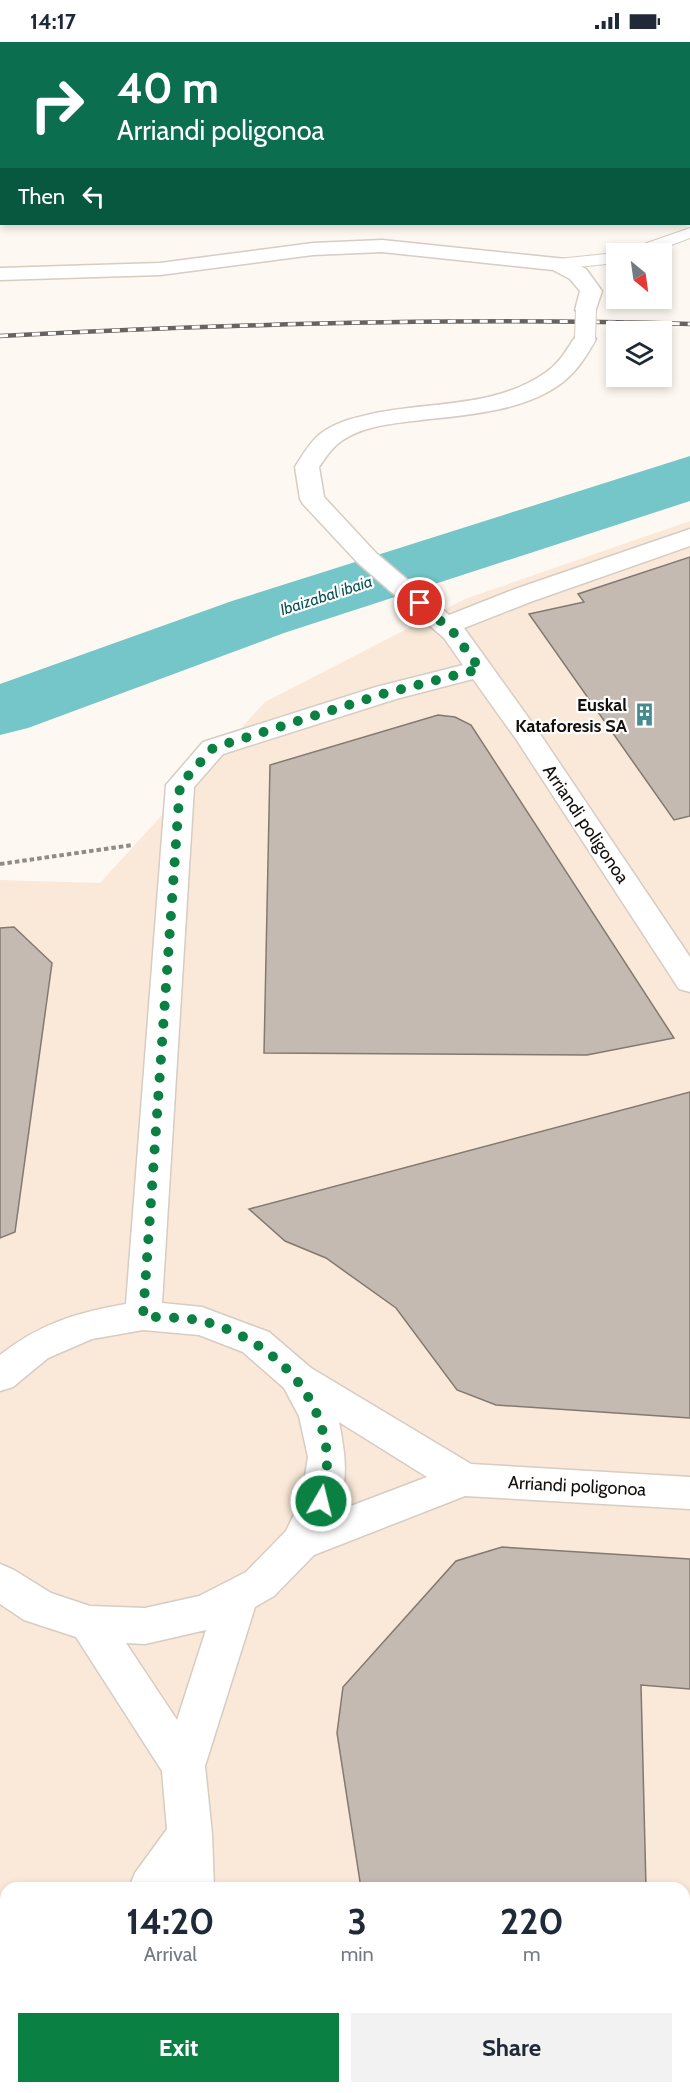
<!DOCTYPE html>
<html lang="en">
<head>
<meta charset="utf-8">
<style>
  :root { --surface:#fff; --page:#f2f2f3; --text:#1f2937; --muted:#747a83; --accent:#0b8043 }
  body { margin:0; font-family:Cabin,sans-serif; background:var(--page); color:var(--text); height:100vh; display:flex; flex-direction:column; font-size:22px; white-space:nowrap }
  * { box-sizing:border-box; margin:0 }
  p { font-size:20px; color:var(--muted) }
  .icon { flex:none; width:33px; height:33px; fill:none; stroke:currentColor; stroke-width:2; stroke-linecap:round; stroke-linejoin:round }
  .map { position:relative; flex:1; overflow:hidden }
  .sheet { position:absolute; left:0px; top:1840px; width:690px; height:212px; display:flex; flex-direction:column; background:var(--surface); border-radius:18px 18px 0 0; box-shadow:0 3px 9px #0003 }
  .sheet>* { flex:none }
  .guide { position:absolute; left:0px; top:0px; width:690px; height:183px; box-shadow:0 3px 9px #0003; background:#0b6e4f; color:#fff; overflow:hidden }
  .needle { width:39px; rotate:151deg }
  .fabs { position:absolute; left:606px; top:201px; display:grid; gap:12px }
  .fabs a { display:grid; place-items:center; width:66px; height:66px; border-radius:0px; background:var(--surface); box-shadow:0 3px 9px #0003; font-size:30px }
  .pin { position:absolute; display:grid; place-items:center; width:51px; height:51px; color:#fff; margin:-26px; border:3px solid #fff; border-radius:50%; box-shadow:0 2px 6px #0007 }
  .me { position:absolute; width:66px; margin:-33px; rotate:8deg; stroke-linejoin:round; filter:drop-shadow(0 0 4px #0008) }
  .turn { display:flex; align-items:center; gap:21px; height:126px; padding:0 18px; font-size:27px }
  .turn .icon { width:78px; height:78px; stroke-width:2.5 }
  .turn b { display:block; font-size:42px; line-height:51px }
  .then { display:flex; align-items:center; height:57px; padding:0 18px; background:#0003; gap:12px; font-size:22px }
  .eta { display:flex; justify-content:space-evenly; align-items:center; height:102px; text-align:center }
  .eta b { font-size:36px; font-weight:700; line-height:42px }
  .button { display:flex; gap:12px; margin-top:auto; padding:12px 18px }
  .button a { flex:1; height:69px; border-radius:0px; background:var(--accent); color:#fff; font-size:24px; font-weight:700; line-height:69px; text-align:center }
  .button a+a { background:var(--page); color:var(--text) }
  .status { display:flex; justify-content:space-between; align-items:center; height:42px; padding:0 30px; background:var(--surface); direction:ltr }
  .status svg { height:16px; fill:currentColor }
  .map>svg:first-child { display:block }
</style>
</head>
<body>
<div class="status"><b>14:17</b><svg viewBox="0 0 49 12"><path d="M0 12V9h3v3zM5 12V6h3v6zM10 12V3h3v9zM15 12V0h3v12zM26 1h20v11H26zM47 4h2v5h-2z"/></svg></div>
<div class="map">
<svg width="690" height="2051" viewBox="0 0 690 2051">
  <rect width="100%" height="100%" fill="#fef8f2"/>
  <path fill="#fae9d9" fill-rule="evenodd" d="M690,479V2051H0V838L100,841L265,660L465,557ZM6,1846H684V2046H6Z"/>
  <polygon fill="#fce1c6" points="0,0 529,0 534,1 2,2 0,156"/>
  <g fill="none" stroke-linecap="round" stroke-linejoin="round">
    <polygon fill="#74c6c9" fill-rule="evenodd" points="690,414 690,459 284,591 28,686 0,693 0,642 232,559"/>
  </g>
  <g fill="#c4bab1" stroke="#827970" stroke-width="1.5">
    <polygon points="690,515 690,774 674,778 529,572 584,560 578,552"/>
    <polygon points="438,673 455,675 471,683 674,996 587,1013 264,1011 270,723"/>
    <polygon points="14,885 52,921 15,1190 0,1196 0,886"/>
    <polygon points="690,1050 690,1376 496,1363 457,1348 396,1266 326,1216 285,1199 249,1167"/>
    <polygon points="502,1505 690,1517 690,1647 641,1643 646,1846 361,1846 337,1691 343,1645 456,1519"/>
    <polygon points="392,2046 651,2046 651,2051 393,2051"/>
  </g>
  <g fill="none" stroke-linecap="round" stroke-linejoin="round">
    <defs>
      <g id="service">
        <polygon points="690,186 690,196 647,212 622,212 624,209"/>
        <polygon points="616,211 616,221 558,227 550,222 558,217"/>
      </g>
      <g id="minor">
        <polygon points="382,198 566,217 586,227 602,249 594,273 586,275 578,273 575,268 580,249 570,237 553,228 382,210 313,213 160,233 0,238 0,226 160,221 313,201"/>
        <path d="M585,290L593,292L596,297C587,313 578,328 563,340C523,371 462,373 413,379C390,382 364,384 343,398C332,405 326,415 319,425L324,455L376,511L449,573L515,547L690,487V504L533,559L464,586L538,689L690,915V950L679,947L516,697L473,637L396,657L223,712L194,745L162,1261L202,1265L269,1290L311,1326L471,1422L690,1435V1467L465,1454L314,1513L274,1554L255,1565L205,1724L212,1792L214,1846H129L135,1831L167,1787L162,1729L76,1595L24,1578L0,1562V1522L14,1528L51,1551L90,1564L145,1566L199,1554L246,1530L286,1489L301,1458L308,1415L299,1374L284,1346L243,1310L199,1293L143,1288L92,1297L48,1316L13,1345L0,1349V1313C39,1282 78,1270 126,1262L166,743L203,700L376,645L463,623L444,596L358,521L303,462L300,457L295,425C302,414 309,401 320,392C334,381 350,377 367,373C425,359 494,367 545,331C560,321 567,307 577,292ZM339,1380L427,1435L335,1470C350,1441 345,1411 339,1380ZM206,1588L177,1678L126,1601L145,1602Z"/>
        <polygon points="6,2026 6,2046 40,2046 39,2051 0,2051 0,2029"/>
        <polygon points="124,2046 172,2046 171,2051 123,2051"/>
        <polygon points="174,2046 264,2046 265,2051 174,2051"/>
      </g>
    </defs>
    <use href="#service" stroke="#d6ccc2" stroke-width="2"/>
    <use href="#minor" stroke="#d6ccc2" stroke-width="3"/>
    <polyline stroke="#908b87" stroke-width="4" stroke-dasharray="4.5 3" stroke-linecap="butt" points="0,822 133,803"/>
    <use href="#service" fill="#fff" fill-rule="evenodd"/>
    <use href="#minor" fill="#fff" fill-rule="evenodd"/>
    <defs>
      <path id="rail" d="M0,294C230,282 460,275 690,282"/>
    </defs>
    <use href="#rail" stroke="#68635f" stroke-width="4.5"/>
    <use href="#rail" stroke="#fff" stroke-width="3" stroke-dasharray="8" stroke-linecap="butt"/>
    <defs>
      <polyline id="minor-bridge" points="585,297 586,268"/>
    </defs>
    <use href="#minor-bridge" stroke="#d6ccc2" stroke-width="22" stroke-linecap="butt"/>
    <use href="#minor-bridge" stroke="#fff" stroke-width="20"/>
  </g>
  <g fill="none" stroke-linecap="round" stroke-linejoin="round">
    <path stroke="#0b8043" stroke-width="10" stroke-dasharray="0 18" d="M321,1459C323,1445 328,1428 327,1414C322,1346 266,1295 202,1279C183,1275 162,1276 143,1274L180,743L213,706L386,651L480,627L453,590L420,561"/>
  </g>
  <defs>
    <symbol id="building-bare" viewBox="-9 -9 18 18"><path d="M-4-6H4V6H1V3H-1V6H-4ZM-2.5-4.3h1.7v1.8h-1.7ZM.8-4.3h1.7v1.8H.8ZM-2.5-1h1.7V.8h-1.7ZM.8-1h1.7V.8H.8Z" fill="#448c8f" stroke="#fff" stroke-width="2.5" paint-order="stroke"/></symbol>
  </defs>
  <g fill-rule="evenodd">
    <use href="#building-bare" x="628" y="656" width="33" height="33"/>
  </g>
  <g text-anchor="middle" stroke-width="4.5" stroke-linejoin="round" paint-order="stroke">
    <g font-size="16" font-style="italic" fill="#0a5457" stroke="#fff">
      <text transform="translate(326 553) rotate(-18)" y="6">Ibaizabal ibaia</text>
    </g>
    <g font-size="18" font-weight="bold" fill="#14100d" stroke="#fff" text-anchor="end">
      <text x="627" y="669">Euskal<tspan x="627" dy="21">Kataforesis SA</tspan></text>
    </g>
    <g font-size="18" fill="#14100d" stroke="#fff">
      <text transform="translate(586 782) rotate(56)" y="6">Arriandi poligonoa</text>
      <text transform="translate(577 1444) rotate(3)" y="6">Arriandi poligonoa</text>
    </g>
  </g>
</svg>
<div class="fabs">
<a><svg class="needle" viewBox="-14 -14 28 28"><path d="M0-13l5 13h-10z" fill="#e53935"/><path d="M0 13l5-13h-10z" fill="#747a83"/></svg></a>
<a><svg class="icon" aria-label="layers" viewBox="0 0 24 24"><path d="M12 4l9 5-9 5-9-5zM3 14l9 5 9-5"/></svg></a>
</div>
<div class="pin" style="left:420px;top:561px;background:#d93025"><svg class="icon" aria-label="arrive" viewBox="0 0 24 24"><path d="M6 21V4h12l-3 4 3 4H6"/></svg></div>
<svg class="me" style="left:321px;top:1459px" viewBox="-20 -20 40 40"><circle r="17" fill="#0b8043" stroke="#fff" stroke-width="3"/><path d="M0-11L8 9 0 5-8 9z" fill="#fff"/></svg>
<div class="guide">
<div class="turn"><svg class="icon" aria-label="right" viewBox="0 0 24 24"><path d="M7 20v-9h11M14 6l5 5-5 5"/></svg><div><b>40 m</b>Arriandi poligonoa</div></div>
<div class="then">Then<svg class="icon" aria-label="left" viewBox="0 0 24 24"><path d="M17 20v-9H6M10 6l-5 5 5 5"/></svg></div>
</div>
<section class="sheet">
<div class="eta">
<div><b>14:20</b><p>Arrival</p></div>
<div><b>3</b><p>min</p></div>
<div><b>220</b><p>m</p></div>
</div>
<div class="button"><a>Exit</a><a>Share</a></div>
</section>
</div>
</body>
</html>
